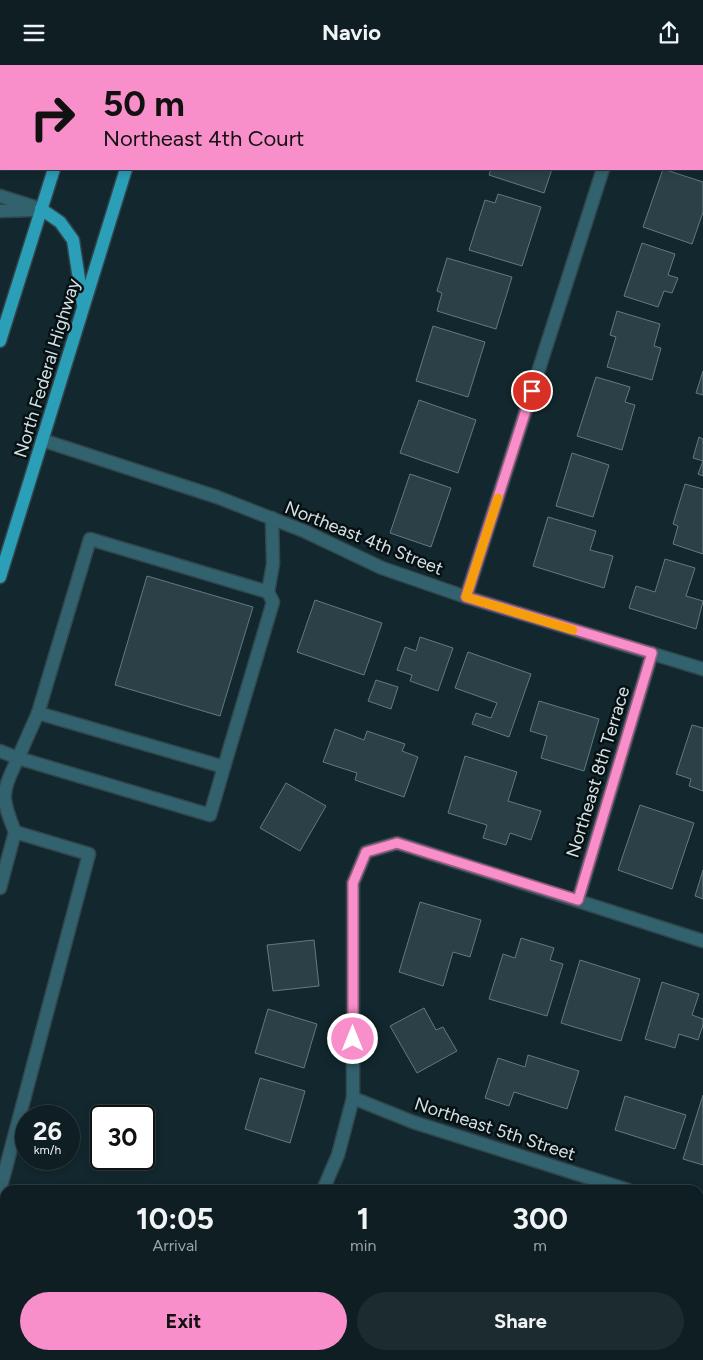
<!DOCTYPE html>
<html lang="en">
<head>
<meta charset="utf-8">
<style>
  :root { --surface:#0e1e22; --page:#1c2b2f; --text:#f1f3f6; --muted:#9ba2a5; --line:#2e3c40; --accent:#f98fca }
  body { margin:0; font-family:Figtree,sans-serif; background:var(--page); color:var(--text); height:100vh; display:flex; flex-direction:column; font-size:19px; white-space:nowrap }
  * { box-sizing:border-box; margin:0 }
  p { font-size:16px; color:var(--muted) }
  .icon { flex:none; width:28px; height:28px; fill:none; stroke:currentColor; stroke-width:2; stroke-linecap:round; stroke-linejoin:round }
  .map { position:relative; flex:1; overflow:hidden }
  .panel { position:absolute; left:0px; top:1120px; width:704px; height:175px; display:flex; flex-direction:column; background:var(--surface); border-radius:15px 15px 0 0; box-shadow:0 2px 8px #0003,0 0 0 1px var(--line) }
  .panel>* { flex:none }
  .guide { position:absolute; left:0px; top:0px; width:704px; height:105px; box-shadow:0 2px 8px #0003,0 0 0 1px var(--line); background:#f98fca; color:#111; overflow:hidden }
  .speed { position:absolute; left:15px; top:1040px; display:flex; gap:10px; font-size:25px; font-weight:700; text-align:center }
  .speed>* { display:grid; place-content:center; width:65px; height:65px; border-radius:50%; background:var(--surface); box-shadow:0 2px 8px #0003,0 0 0 1px var(--line); line-height:1 }
  .speed small { font-size:12px; font-weight:400 }
  .speed .limit { border:2px solid #111; border-radius:8px; background:#fff; color:#111 }
  .pin { position:absolute; display:grid; place-items:center; width:42px; height:42px; color:#fff; margin:-21px; border:2px solid #fff; border-radius:50%; box-shadow:0 1px 5px #0007 }
  .me { position:absolute; width:55px; margin:-28px; rotate:0deg; stroke-linejoin:round; filter:drop-shadow(0 0 4px #0008) }
  .turn { display:flex; align-items:center; gap:18px; height:105px; padding:0 20px; font-size:22px }
  .turn .icon { width:65px; height:65px; stroke-width:2.5 }
  .turn b { display:block; font-size:35px; line-height:42px }
  .eta { display:flex; justify-content:space-evenly; align-items:center; height:85px; text-align:center }
  .eta b { font-size:30px; font-weight:700; line-height:35px }
  .action { display:flex; gap:10px; margin-top:auto; padding:10px 20px }
  .action a { flex:1; height:58px; border-radius:30px; background:var(--accent); color:#111; font-size:20px; font-weight:700; line-height:58px; text-align:center }
  .action a+a { background:var(--page); color:var(--text) }
  header { display:flex; justify-content:space-between; align-items:center; height:65px; padding:0 20px; background:var(--surface); font-size:22px; font-weight:700 }
  .map>svg:first-child { display:block }
</style>
</head>
<body>
<header><svg class="icon" aria-label="menu" viewBox="0 0 24 24"><path d="M4 6h16M4 12h16M4 18h16"/></svg>Navio<svg class="icon" aria-label="share" viewBox="0 0 24 24"><path d="M12 15V3M7 8l5-5 5 5M5 13v7h14v-7"/></svg></header>
<div class="map">
<svg width="703" height="1295" viewBox="0 0 703 1295">
  <rect width="100%" height="100%" fill="#12282e"/>
  <g fill="#2b4147" stroke="#617a80">
    <polygon points="506,0 566,0 569,1 506,1"/>
    <polygon points="491,104 552,104 544,128 489,110"/>
    <polygon points="663,104 703,117 703,147 692,179 643,162"/>
    <polygon points="498,129 541,142 522,201 469,185 485,135 495,138"/>
    <polygon points="642,178 675,189 668,210 678,213 672,228 664,226 658,242 624,231"/>
    <polygon points="447,193 512,212 496,264 437,246 442,228 437,226"/>
    <polygon points="617,246 660,259 654,281 661,283 652,315 607,302 616,272 610,270"/>
    <polygon points="433,261 485,277 468,332 416,316"/>
    <polygon points="703,306 703,330 696,328"/>
    <polygon points="596,312 630,322 625,337 635,340 622,385 577,371"/>
    <polygon points="419,335 476,355 458,408 400,388"/>
    <polygon points="699,372 703,374 703,411 698,409 703,396 693,393"/>
    <polygon points="572,388 609,400 593,452 556,441"/>
    <polygon points="410,409 451,423 431,482 390,468"/>
    <polygon points="685,419 703,424 703,489 673,479 678,461 673,459"/>
    <polygon points="548,452 596,466 590,485 613,491 604,523 533,501"/>
    <polygon points="665,494 695,503 686,531 703,536 696,564 629,543 636,521 655,527"/>
    <polygon points="147,511 253,542 220,651 115,620"/>
    <polygon points="315,535 382,558 364,610 297,587"/>
    <polygon points="420,572 453,583 438,626 410,616 412,610 397,605 405,582 416,586"/>
    <polygon points="468,587 531,609 509,672 472,659 476,648 491,653 497,638 455,623"/>
    <polygon points="376,615 398,622 391,644 368,636"/>
    <polygon points="539,636 599,654 584,706 541,693 547,671 530,666"/>
    <polygon points="692,660 703,663 703,726 689,721 691,714 676,709"/>
    <polygon points="335,664 364,675 367,666 405,679 402,686 418,692 404,732 355,715 357,708 323,697"/>
    <polygon points="465,691 517,707 508,736 541,746 531,775 510,768 506,780 483,773 487,760 448,748"/>
    <polygon points="286,718 326,741 300,786 260,763"/>
    <polygon points="640,740 694,758 672,824 618,805"/>
    <polygon points="703,805 703,834 695,831"/>
    <polygon points="420,837 481,855 470,892 453,887 443,921 399,907"/>
    <polygon points="521,873 554,883 550,895 563,899 547,951 489,934 503,889 515,893"/>
    <polygon points="314,875 319,921 273,926 267,880"/>
    <polygon points="580,895 640,914 621,976 561,958"/>
    <polygon points="662,917 699,929 692,950 703,954 703,960 698,975 679,969 675,983 645,974"/>
    <polygon points="424,943 436,965 443,962 457,986 417,1008 390,961"/>
    <polygon points="268,944 317,959 304,1003 255,988"/>
    <polygon points="528,990 579,1006 567,1044 514,1027 509,1041 485,1033 498,993 525,1002"/>
    <polygon points="260,1013 305,1026 290,1078 245,1064"/>
    <polygon points="703,1030 703,1100 683,1094"/>
    <polygon points="625,1031 686,1050 675,1084 615,1065"/>
    <polygon points="699,1193 703,1194 703,1225 699,1238"/>
    <polygon points="0,1218 5,1219 5,1229 0,1246"/>
    <polygon points="471,1290 488,1290 486,1295"/>
    <polygon points="623,1290 658,1290 656,1295 622,1295"/>
  </g>
  <g fill="none" stroke-linecap="round" stroke-linejoin="round">
    <defs>
      <g id="service">
        <polyline points="0,131 41,144"/>
        <polyline points="0,146 32,145"/>
        <polyline points="268,527 273,537 224,702 38,648 90,474 268,527 273,499 272,453"/>
        <polyline points="0,686 18,693 38,648"/>
        <path d="M15,767C0,730 2,728 18,693L210,750L224,702"/>
        <polyline points="0,823 15,767 89,789 0,1125"/>
        <polyline points="0,1172 5,1176"/>
        <polyline points="104,1290 105,1295"/>
        <polyline points="9,1295 10,1290"/>
      </g>
      <g id="minor">
        <polyline points="636,1 636,0"/>
        <polyline points="42,375 217,432 304,466 382,503 466,532 703,604"/>
        <polyline points="466,532 603,104"/>
        <polyline points="578,835 652,588"/>
        <polyline points="353,1033 413,1057 628,1125"/>
        <polyline points="323,1125 338,1090 353,1033 353,818 366,787 397,778 703,876"/>
        <polyline points="699,1147 703,1148"/>
        <polyline points="544,1295 545,1290"/>
      </g>
      <g id="primary">
        <polyline points="85,1 86,0"/>
        <polyline points="158,1 158,0"/>
        <polyline points="41,144 60,157 73,175 83,240"/>
        <polyline points="0,276 54,104"/>
        <polyline points="0,512 126,104"/>
      </g>
    </defs>
    <use href="#service" stroke="#31464b" stroke-width="15"/>
    <use href="#minor" stroke="#31464b" stroke-width="15"/>
    <use href="#primary" stroke="#31464b" stroke-width="15"/>
    <use href="#service" stroke="#32626e" stroke-width="12"/>
    <use href="#minor" stroke="#32626e" stroke-width="12"/>
    <use href="#primary" stroke="#2b9eb8" stroke-width="12"/>
  </g>
  <g fill="none" stroke-linecap="round" stroke-linejoin="round">
    <defs>
      <polyline id="route" points="353,974 353,818 366,787 397,778 578,835 652,588 466,532 532,326"/>
    </defs>
    <use href="#route" stroke="#a25d83" stroke-width="12"/>
    <use href="#route" stroke="#f98fca" stroke-width="9"/>
    <polyline stroke="#f59e0b" stroke-width="9" points="498,433 466,532 573,565"/>
  </g>
  <g text-anchor="middle" stroke-width="5" stroke-linejoin="round" paint-order="stroke">
    <g font-size="18" fill="#d4e2e5" stroke="#071012">
      <text transform="translate(47 303) rotate(-73)" y="6">North Federal Highway</text>
      <text transform="translate(364 473) rotate(22)" y="6">Northeast 4th Street</text>
      <text transform="translate(598 707) rotate(-73)" y="6">Northeast 8th Terrace</text>
      <text transform="translate(495 1064) rotate(18)" y="6">Northeast 5th Street</text>
    </g>
  </g>
</svg>
<div class="speed"><div>26<small>km/h</small></div><div class="limit">30</div></div>
<div class="pin" style="left:532px;top:326px;background:#d93025"><svg class="icon" aria-label="arrive" viewBox="0 0 24 24"><path d="M6 21V4h12l-3 4 3 4H6"/></svg></div>
<svg class="me" style="left:353px;top:974px" viewBox="-20 -20 40 40"><circle r="17" fill="#f98fca" stroke="#fff" stroke-width="3"/><path d="M0-11L8 9 0 5-8 9z" fill="#fff"/></svg>
<div class="guide">
<div class="turn"><svg class="icon" aria-label="right" viewBox="0 0 24 24"><path d="M7 20v-9h11M14 6l5 5-5 5"/></svg><div><b>50 m</b>Northeast 4th Court</div></div>
</div>
<section class="panel">
<div class="eta">
<div><b>10:05</b><p>Arrival</p></div>
<div><b>1</b><p>min</p></div>
<div><b>300</b><p>m</p></div>
</div>
<div class="action"><a>Exit</a><a>Share</a></div>
</section>
</div>
</body>
</html>
